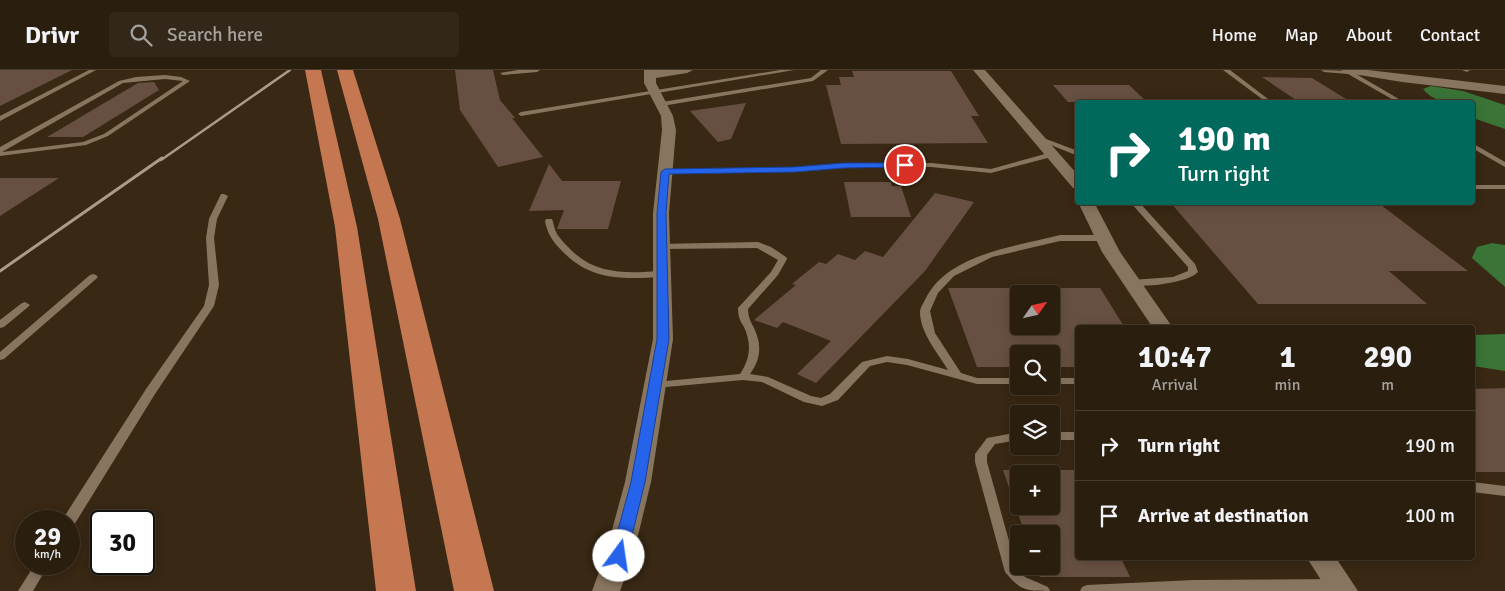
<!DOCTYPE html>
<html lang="en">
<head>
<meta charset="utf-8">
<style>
  :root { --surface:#2a1e0f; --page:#322718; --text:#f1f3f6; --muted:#a5a29e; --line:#463c2f }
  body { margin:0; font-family:Signika,sans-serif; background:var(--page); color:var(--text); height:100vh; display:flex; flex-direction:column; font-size:19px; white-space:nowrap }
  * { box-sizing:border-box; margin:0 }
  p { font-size:16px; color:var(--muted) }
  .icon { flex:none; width:28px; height:28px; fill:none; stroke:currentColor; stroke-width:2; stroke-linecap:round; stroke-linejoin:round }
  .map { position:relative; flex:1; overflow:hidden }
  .sheet { position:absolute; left:1075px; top:255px; width:400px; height:235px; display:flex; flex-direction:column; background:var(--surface); border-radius:5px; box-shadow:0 2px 12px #0003,0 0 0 1px var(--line) }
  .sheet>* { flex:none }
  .hud { position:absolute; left:1075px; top:30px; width:400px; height:105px; border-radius:5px; box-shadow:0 2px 12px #0003,0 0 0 1px var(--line); background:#00695c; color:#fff; overflow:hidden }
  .needle { width:32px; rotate:56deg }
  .buttons { position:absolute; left:1010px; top:215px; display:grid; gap:10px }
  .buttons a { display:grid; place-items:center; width:50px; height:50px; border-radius:5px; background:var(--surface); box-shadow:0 2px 12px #0003,0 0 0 1px var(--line); font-size:25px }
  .speed { position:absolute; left:15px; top:440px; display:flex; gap:10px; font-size:25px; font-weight:700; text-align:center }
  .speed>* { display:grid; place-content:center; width:65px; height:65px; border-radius:50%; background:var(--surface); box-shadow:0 2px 12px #0003,0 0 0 1px var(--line); line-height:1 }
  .speed small { font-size:12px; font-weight:400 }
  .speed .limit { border:2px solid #111; border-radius:8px; background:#fff; color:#111 }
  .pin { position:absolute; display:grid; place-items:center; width:42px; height:42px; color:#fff; margin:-21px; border:2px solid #fff; border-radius:50%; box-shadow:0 1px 5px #0007 }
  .me { position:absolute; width:55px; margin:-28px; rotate:14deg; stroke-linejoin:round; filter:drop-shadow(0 0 4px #0008) }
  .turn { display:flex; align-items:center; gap:18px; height:105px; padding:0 20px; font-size:22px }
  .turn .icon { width:65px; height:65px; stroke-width:2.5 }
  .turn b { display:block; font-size:35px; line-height:42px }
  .eta { display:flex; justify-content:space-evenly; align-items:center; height:85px; text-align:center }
  .eta b { font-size:30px; font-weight:700; line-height:35px }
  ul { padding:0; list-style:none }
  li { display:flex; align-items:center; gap:15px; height:70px; padding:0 20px; border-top:1px solid var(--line) }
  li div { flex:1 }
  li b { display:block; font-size:19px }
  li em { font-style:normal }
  header { display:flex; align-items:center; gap:30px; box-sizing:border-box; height:70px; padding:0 25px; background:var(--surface); border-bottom:1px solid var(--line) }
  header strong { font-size:24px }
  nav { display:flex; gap:28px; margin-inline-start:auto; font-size:18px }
  .search { width:350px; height:45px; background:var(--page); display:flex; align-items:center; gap:12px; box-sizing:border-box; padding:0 18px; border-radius:5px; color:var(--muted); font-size:19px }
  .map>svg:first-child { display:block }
</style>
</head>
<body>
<header>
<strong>Drivr</strong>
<div class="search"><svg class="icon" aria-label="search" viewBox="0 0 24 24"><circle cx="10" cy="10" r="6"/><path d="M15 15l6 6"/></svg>Search here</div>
<nav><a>Home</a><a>Map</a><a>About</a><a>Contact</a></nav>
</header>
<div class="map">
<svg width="1505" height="521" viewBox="0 0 1505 521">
  <rect width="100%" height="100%" fill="#382814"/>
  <g fill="#3a7437">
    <path d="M1431,16L1463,21L1505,35V59L1473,48L1472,32C1453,32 1436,35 1423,19Z"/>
    <polygon points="1492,173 1505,175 1505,217 1472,188 1477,177"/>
    <polygon points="1505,264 1505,301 1473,296 1473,265"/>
  </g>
  <g fill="#675041" fill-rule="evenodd">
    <polygon points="0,0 72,0 0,36"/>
    <polygon points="455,0 493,0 500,30 515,48 512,48 543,87 498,97 460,40"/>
    <polygon points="852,1 951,1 979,46 971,46 988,73 841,74 826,15 841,15 839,7 854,7"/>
    <polygon points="1262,7 1312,8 1351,32 1299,32"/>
    <polygon points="154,12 159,20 83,67 47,67 138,13"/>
    <polygon points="1053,15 1129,15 1147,32 1068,32"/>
    <polygon points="746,33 731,69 718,72 690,41"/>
    <polygon points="549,94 562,111 621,111 608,159 557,159 564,140 529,141"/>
    <polygon points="0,108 59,108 0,146"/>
    <polygon points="844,112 891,112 892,116 901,116 911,147 851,147"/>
    <polygon points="935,123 974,132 925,201 816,313 797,304 831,271 783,252 777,258 754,250 796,215 792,214 819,192 826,194 838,184 855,190 865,181 883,187"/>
    <polygon points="1170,132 1377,132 1468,201 1389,201 1427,234 1258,234"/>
    <path d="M948,218H1100L1125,258H1078V297H1051V284H1019V297H977ZM1019,224H1051V256H1019Z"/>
    <polygon points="1505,318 1505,402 1472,402 1472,319"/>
    <path d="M1003,400H1078V488H1121L1130,507H1040L1036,496H1051V464H1025ZM1019,404H1051V436H1019Z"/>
  </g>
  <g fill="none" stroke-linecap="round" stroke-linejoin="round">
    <g fill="#887560" fill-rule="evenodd">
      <polygon points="89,0 96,0 0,51 0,46"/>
      <polygon points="518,0 540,0 537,2 503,5 500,3"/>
      <polygon points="780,0 794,0 521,46 518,44 521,42"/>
      <polygon points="821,0 828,0 813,11 662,36 659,34 662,32 811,8"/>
      <polygon points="1223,0 1230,0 1272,32 1266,32"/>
      <polygon points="1321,0 1351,1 1404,32 1397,32 1348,4 1324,2"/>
      <polygon points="1462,0 1470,0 1467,2"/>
      <path d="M165,5L181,7L190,11L108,66L86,75L0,86V77L119,11L136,7ZM165,9L183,11L104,64L83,72L2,82L123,13Z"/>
      <polygon points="1038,66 1078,81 1078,86 1036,69 1036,67"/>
      <polygon points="1472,73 1505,92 1505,97 1472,78"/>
      <polygon points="1052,82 1056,84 1055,86 991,103 931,97 850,97 799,102 665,104 661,102 665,100 799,98 850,93 931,93 991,99"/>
      <rect x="1472" y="115" width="33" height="4"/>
      <polygon points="221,124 224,124 228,126 217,149 214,168 219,215 214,236 155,324 74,455 69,456 69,451 62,451 64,447 146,319 204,236 209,215 206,168 209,149"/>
      <path d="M1130,132H1139L1195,194L1198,202C1188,213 1143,218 1129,215L1127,213L1129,211L1132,210L1173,207L1188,201V197Z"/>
      <path d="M546,149H552C554,154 554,159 557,164C561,170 567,176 572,181C593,201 617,203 644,202C652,202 661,199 667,204L662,207C622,209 591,211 562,181C553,172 547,163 545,151Z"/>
      <path d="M1060,165H1102L1106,168L1102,171H1060L992,187L954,206L938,223L930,241L935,263L961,303L977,308H1019V314H977L907,295L887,292L870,296L838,330L822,336L804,332L762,312L743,310L655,318L650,315L655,312L740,304C750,289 752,274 744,257C740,251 738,246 738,238L771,202L778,190L757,178L662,179L658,176L659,174L758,172L771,177L786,187L787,189L778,205L748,239C748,246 750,251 754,258C762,275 761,289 750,304L768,307L811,326L821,328L830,324L862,292L887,286L908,289L948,300C938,283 920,263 920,242C920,238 924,232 926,228C948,184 1017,176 1060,165Z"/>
      <polygon points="93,204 96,205 98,207 96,209 4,289 0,290 0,282 90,205"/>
      <polygon points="25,232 30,235 28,237 4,257 0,258 0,250 22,233"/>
      <rect x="1051" y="308" width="27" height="6"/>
      <path d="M1019,362V370L995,374L987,385V392L1016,496L1025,507L1048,517L1050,521C1025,521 1021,521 1005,502L975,392V384L987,368Z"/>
      <rect x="1051" y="362" width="27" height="8"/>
      <polygon points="1472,412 1505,416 1505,426 1472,422"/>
      <polygon points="35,494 49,494 33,521 18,521"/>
      <polygon points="1338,509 1343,511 1345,515 1343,519 1338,521 1080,521 1082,517 1087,515 1194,510"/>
    </g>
    <g fill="#887560" fill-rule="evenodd">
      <polygon points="644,0 693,0 687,3 656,8 656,13 673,46 676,60 669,143 673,269 651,412 633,486 620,521 592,521 605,486 625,412 653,269 653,143 662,60 661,46 644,13"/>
      <polygon points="973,0 985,0 1078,105 1078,119 1073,118"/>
      <polygon points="1341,0 1368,0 1505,16 1505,24 1402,12 1347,3"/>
      <polygon points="1078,132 1094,132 1120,182 1173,258 1153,258 1102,182"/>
      <polygon points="1307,488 1336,488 1358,521 1328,521"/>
    </g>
    <g fill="#c47750" fill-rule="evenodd">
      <polygon points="305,0 321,0 357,157 416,521 376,521 335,157"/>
      <polygon points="337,0 353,0 400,149 494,521 454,521 378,149"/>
    </g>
    <polyline stroke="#a99c8d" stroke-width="2.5" points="161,90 290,0"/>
    <polyline stroke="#a99c8d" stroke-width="3" points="0,201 162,88"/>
  </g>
  <polygon fill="#2563eb" stroke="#184099" points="844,93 905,93 909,95 905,97 844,98 794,102 669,104 666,143 669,269 645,412 627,486 624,490 619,492 613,490 611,486 631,412 657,269 657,143 661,102 665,99 794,97"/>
</svg>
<div class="buttons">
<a><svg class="needle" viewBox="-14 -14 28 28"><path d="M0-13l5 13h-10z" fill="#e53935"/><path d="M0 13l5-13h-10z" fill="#a5a29e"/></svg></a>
<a><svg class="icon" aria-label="search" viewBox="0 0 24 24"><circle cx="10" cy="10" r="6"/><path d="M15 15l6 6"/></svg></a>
<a><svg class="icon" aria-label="layers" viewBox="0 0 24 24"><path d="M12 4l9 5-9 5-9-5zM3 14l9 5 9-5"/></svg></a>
<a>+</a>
<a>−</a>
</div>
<div class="speed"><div>29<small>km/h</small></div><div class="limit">30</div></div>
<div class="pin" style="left:905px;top:95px;background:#d93025"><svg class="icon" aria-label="arrive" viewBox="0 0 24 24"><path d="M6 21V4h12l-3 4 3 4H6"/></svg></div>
<svg class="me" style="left:619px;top:486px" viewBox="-20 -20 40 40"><circle r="19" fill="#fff"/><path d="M0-13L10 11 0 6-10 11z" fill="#2563eb"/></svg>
<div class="hud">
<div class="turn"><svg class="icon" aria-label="right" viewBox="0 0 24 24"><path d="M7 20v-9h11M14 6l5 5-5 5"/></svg><div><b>190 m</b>Turn right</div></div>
</div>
<section class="sheet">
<div class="eta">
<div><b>10:47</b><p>Arrival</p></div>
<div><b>1</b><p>min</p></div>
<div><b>290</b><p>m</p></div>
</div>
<ul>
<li><svg class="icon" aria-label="right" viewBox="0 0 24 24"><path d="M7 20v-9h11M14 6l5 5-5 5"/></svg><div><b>Turn right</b></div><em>190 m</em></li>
<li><svg class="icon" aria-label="arrive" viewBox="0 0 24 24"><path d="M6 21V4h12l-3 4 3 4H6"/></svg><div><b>Arrive at destination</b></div><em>100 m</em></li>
</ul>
</section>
</div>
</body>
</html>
